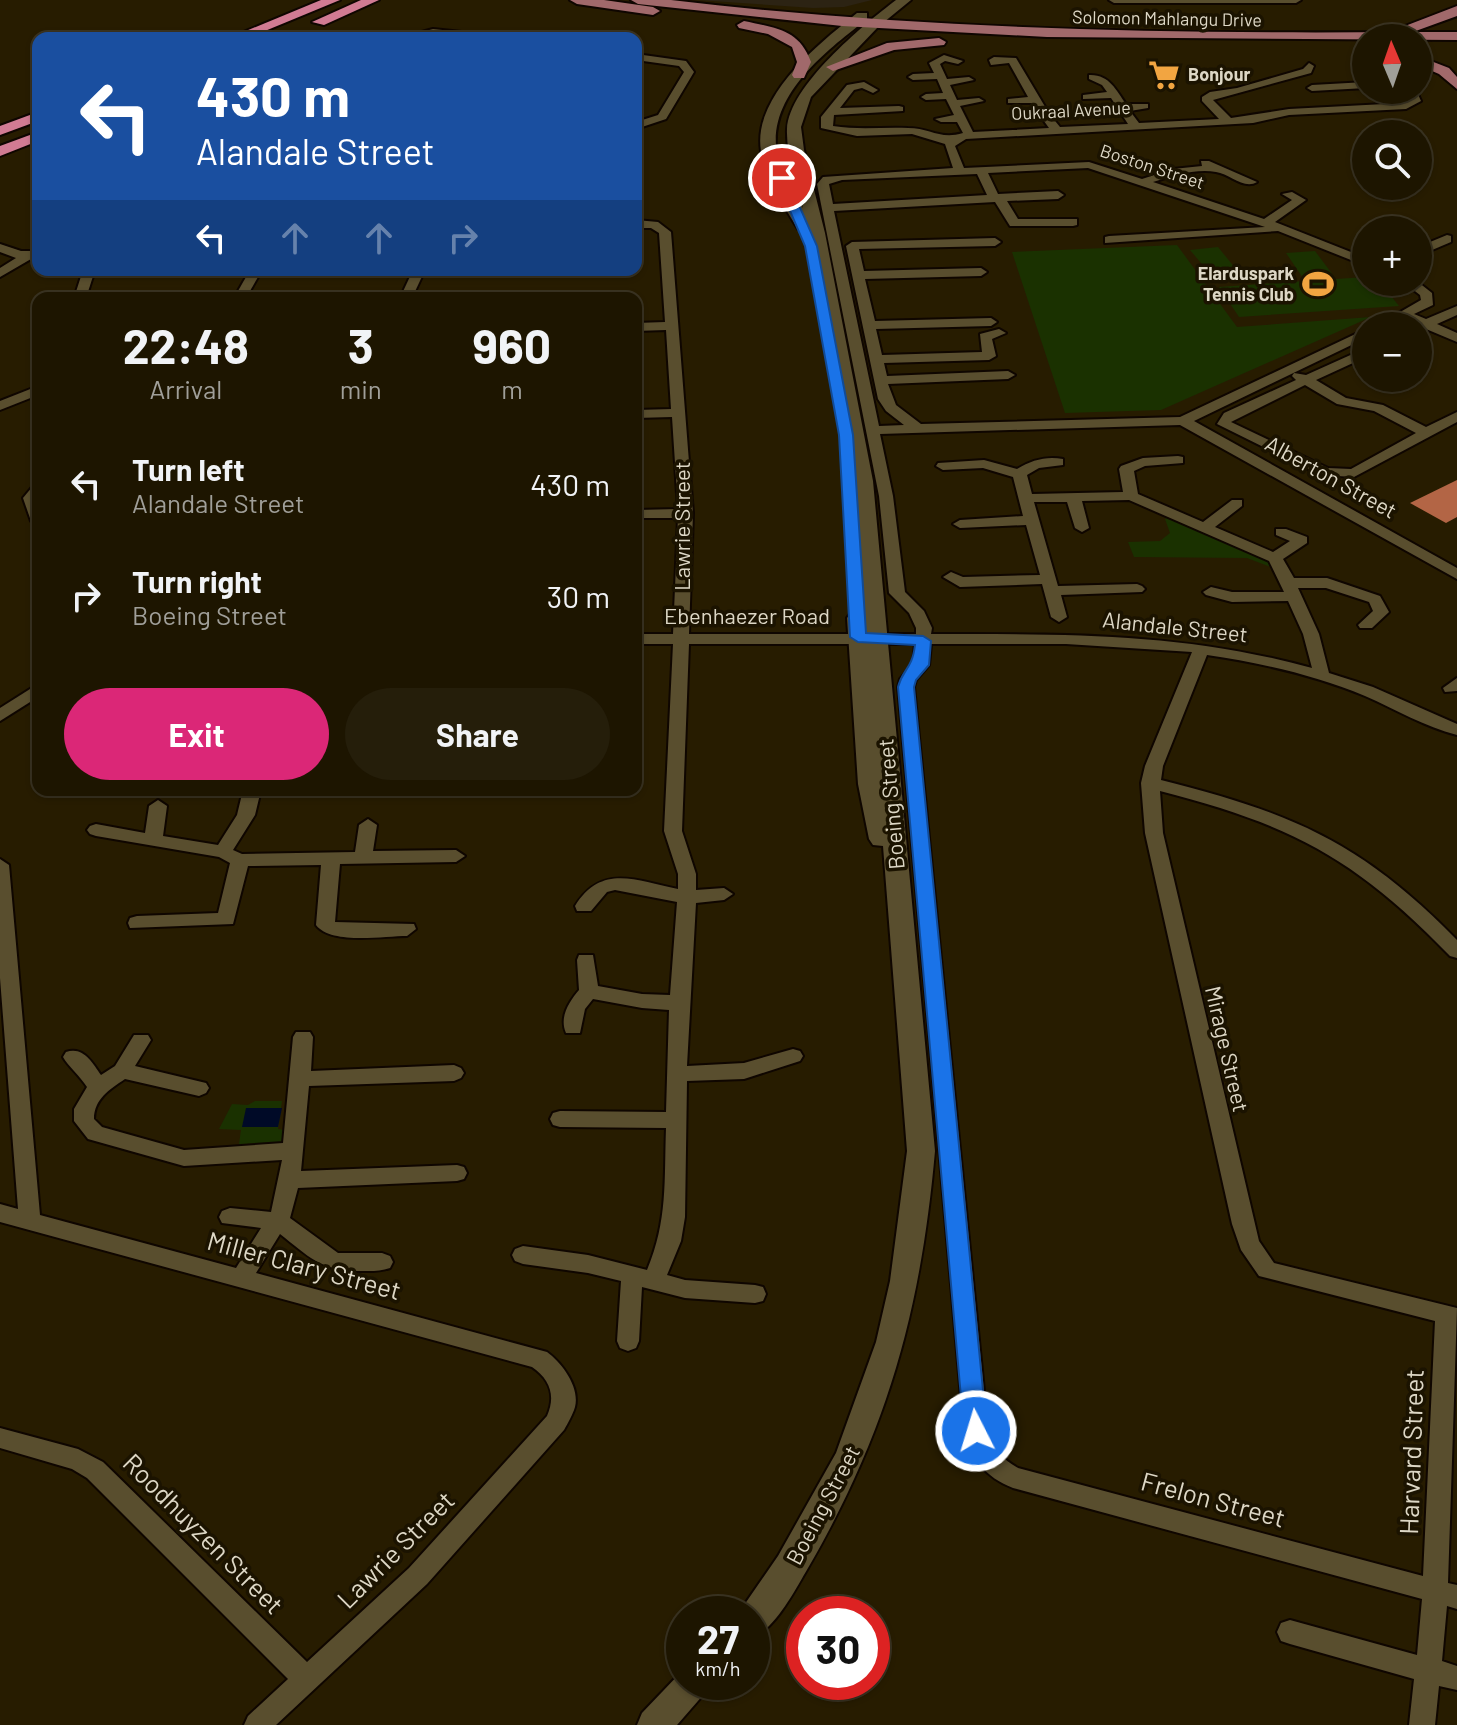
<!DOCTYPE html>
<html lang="en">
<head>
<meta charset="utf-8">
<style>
  :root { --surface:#1d1500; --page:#251e0a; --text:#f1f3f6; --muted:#a09f99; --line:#3b3422; --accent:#db2777 }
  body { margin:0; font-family:Barlow,sans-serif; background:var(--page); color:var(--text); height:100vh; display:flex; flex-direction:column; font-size:30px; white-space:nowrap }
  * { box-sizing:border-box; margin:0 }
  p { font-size:26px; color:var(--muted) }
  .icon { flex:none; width:44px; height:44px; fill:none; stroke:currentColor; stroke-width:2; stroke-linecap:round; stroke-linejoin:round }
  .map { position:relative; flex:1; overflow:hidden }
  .details { position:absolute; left:32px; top:292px; width:610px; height:504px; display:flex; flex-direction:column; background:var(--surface); border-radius:16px; box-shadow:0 2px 6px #0004,0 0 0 2px var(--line) }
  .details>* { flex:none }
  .top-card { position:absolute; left:32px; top:32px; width:610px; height:244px; border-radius:16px; box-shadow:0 2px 6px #0004,0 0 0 2px var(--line); background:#1a4fa0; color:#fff; overflow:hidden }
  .needle { width:52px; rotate:358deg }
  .buttons { position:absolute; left:1352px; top:24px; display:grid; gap:16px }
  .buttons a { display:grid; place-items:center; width:80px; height:80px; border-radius:50%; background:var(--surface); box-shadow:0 2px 6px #0004,0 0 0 2px var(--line); font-size:40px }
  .speed { position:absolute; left:666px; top:1596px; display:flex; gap:16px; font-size:40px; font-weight:700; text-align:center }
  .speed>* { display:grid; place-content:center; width:104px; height:104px; border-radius:50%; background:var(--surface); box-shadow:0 2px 6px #0004,0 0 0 2px var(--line); line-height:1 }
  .speed small { font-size:20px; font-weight:400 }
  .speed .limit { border:12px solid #d22; background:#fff; color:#111 }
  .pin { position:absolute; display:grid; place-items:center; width:68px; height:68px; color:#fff; margin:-34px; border:4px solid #fff; border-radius:50%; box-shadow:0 2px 8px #0007 }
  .me { position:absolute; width:88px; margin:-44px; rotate:355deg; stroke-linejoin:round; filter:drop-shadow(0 0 6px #0008) }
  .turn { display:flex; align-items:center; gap:28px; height:168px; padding:0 32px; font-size:36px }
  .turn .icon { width:104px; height:104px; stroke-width:2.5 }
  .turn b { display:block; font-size:56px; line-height:68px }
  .lanes { display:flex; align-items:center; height:76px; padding:0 32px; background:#0003; justify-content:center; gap:40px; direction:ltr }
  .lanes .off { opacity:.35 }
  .eta { display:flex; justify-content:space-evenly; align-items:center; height:136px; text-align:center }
  .eta b { font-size:48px; font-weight:700; line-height:56px }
  .action { display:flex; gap:16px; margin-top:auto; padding:16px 32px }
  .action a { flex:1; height:92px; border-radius:48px; background:var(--accent); color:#fff; font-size:32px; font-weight:700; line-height:92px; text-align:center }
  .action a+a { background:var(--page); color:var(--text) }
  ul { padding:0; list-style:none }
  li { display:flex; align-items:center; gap:24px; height:112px; padding:0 32px }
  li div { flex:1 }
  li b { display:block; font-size:30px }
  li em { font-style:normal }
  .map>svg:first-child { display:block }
</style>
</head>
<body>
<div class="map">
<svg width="1457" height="1725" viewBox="0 0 1457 1725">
  <rect width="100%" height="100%" fill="#271c00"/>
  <polygon fill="#2c2313" points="697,0 872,0 844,7 813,8"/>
  <g fill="#1a3100">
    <polygon points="1177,245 1237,327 1371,317 1161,410 1065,413 1012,252"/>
    <polygon points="1218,247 1240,274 1212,276 1190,250"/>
    <polygon points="1315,251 1336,279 1366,277 1366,282 1380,282 1399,306 1239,317 1219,287 1305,281 1286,253"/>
    <polygon points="1169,516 1268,561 1273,568 1247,558 1134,557 1128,542 1160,541 1170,533 1165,519"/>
    <polygon points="255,1101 282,1101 278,1129 284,1130 282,1143 239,1144 241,1130 219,1129 232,1104 248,1105"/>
  </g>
  <polygon fill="#000a27" points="246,1108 282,1108 278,1127 242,1127"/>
  <polygon fill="#b36545" points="1457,480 1457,517 1446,523 1410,503"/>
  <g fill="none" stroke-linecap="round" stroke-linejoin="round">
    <defs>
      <g id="street">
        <polygon points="1109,0 1301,0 1296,3 1114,3"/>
        <polygon points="433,29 490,35 495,38 433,35 399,38"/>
        <polygon points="636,54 686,61 694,72 666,119 636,129 636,122 658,115 684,72 679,66 636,60"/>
        <path d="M944,55L963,61L958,64L945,61L940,64L947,79L969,77L974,80L950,85L957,100L979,98L984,101L960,106L973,132L1049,128L1031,103H1008V99L1028,97L1009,63L991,65L989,60L994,57L1016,58L1047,110L1069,107V111L1051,116L1060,127L1128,124L1111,98L1083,99V95L1107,92L1102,85L1089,79V75C1109,74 1116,90 1126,104H1148V108L1130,111L1139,123L1219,119L1202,101V97L1210,92L1237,88L1303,69L1309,63L1314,66L1311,73L1213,100L1231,118L1289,109L1404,103L1410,100L1406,90H1416L1421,101L1406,109L1289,115L1253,123L966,139L955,146L964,168L1089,162L1142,179L1173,169L1202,166L1201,161H1209L1257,182C1244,190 1230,174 1216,172C1197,168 1171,176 1153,182L1264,219L1292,200L1282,194L1292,192L1306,200L1275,222L1366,258V266L1278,231L1105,243V237L1109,236L1265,227L1088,168L988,173L998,194L1058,191L1064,195L1058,199L1007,201L1018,219H1077V225L1073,226H1010L995,202L834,211L879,426L904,425L886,411L878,399L846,246L852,242L995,238L1001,242L995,246L859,249L864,271L981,268L987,272L981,276L865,279L875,321L991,318L997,322L991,326L876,329L882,355L982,352L980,334L999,329L1006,333L992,339L996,356L989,360L884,363L887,376L1008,371L1015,375L1008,379L888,384L896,405L921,424L1180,417L1366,329V338L1194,421L1457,568V579L1180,425L880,434L893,496L905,592L924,611L932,628L931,634C1065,634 1182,632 1312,668L1303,634L1288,601L1232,602L1206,595L1203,592L1211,587L1232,592H1284L1269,561L1129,500L1082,501L1089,528L1082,532L1075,528L1067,502H1034L1058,586L1137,584L1142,586L1145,589L1142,592L1061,595L1067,617L1059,622L1051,617L1042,584L960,587L943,577L951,572L963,577L1040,575L1026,525L960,528L953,524L960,520L1023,516L1013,477L983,468L943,470L936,466L938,463L984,460L1017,469C1032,460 1046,456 1063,459V465L1039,468L1027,475L1032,494L1123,492L1119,469L1121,466L1143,458L1178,456L1183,457V463L1145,466L1134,471L1138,494L1203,522L1232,500H1242V506L1215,527L1273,552L1290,541L1276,535V529H1286L1307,537V543L1283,559L1294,578H1327L1380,596L1389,612L1372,628H1360L1358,625L1373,611L1369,602L1326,588H1298L1319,634L1329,673L1373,687L1457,724V735C1425,727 1395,709 1365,696C1315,675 1261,663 1207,655L1163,766L1161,780C1292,813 1361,842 1457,940V958L1450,956C1355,858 1292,825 1160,791L1163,833L1259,1241L1274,1263L1457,1308L1448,1583L1457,1585V1609L1447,1606L1442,1661L1457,1666V1690L1439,1686L1435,1725H1409L1414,1679L1290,1644L1281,1641L1277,1632L1281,1623L1290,1620L1417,1655L1422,1599L1013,1488C985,1477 972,1459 964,1431L898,687L900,679L913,664L915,644H689L682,831L696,874V890L724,888L733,894L724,900L696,903L687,1066L744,1063L793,1049L800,1051L803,1056L800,1061L744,1079L687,1081L685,1217L681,1241L667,1275L685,1280L755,1285L763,1287L766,1294L763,1301L755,1303L685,1298L642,1287L639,1341L636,1348L628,1351L620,1348L617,1341L621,1281L588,1273L523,1264L515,1261L512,1255L515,1249L523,1246L588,1255L647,1270C668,1220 664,1181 666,1128L560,1127L553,1125L550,1119L553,1113L560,1111L666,1112L669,1010L642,1008L593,999L585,1009L580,1033H566C559,1017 569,1002 579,990L577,960L579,955H593L598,986L642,994L670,995L677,902L615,890L607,892L591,911H577L575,906C602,863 636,881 678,889V874L664,831L673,644H636V634H673L678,518H636V510L678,509L672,417L636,418V410L671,409L666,330L636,331V323L665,322L659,233L651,228H636V220L658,222L671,232L693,513L689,634H916V628L909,613L889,593L879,496L817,184L823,177L953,168L945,144L912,134L857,136L821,128V117L847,85L864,82L878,90L873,93L862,88L854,90L840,108L899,106L903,107V111L834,115L833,126C858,130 882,127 908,128C930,128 940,140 963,133L957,122H941L935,119L954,115L946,99L926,100L921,97L926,94L943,93L937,79L913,80L908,77L913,74L934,73L929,63ZM977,174L987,195L833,204L829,184L842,180ZM931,644H1066L1192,652L1145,766L1141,783L1145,833L1232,1224L1241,1250L1259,1276L1435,1321L1423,1576L1018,1468C1002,1459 993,1449 988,1431L914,687L916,680L929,665Z"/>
        <polygon points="1366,82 1366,88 1312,91 1307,88 1312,85"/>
        <polygon points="1447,235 1451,236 1451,242 1418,256 1418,247"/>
        <polygon points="0,244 21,251 38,251 38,259 31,259 0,277 0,268 16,258 0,252"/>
        <polygon points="83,270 95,270 86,298 74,298"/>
        <polygon points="250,270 262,270 246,298 234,298"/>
        <polygon points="413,270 425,270 412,298 400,298"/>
        <polygon points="1403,282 1418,282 1432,293 1433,305 1414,314 1426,319 1457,306 1457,315 1437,324 1457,333 1457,342 1426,329 1418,330 1418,326 1404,319 1392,326 1376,326 1421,300 1420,295"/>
        <path d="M1366,348V357L1316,380L1346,398L1383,405L1426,427L1457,412V422L1354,477L1320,475L1217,424L1224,413L1296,380L1292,376L1294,373L1306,375ZM1305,385L1337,404L1374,411L1416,433L1351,469L1328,468L1231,422Z"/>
        <polygon points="38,386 38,395 0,410 0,401"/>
        <polygon points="38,485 38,525 31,521 23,498 33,486"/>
        <polygon points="1457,678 1457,691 1445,692 1443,688"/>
        <polygon points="38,684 38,697 0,721 0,708"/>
        <path d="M243,790H261L255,815L233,850L242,854L355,852L359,825L368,819L377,825L373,851L456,850L465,856L456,862L340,864L335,922L414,924L416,929L407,936C383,936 331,945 316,925L321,865L248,866L233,924L130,928L128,923L130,918L137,916L218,913L230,863L219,857L96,836L90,834L87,830L90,826L96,824L145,833L149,806L158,800L167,806L163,836L218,845L237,815Z"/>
        <path d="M0,859L9,865L40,1215L236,1268L261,1228L222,1223L219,1217L222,1211L230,1208L271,1212L282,1160L184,1166L88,1139L74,1121V1109L87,1087C80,1076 68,1066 63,1057L66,1052C83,1046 92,1062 101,1075L115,1066L134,1035H148L151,1040L135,1066L206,1083L209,1088L206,1093L199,1096L125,1079C110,1089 94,1099 94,1119L102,1127L184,1150L283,1143L293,1037L296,1032H310L313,1037L311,1071L454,1065L461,1068L464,1073L461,1078L454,1081L309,1086L301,1171L457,1165L464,1167L467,1173L464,1179L457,1181L298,1188L290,1218L338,1253H382L390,1256L393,1262L390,1268C379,1272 369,1271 358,1271C321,1271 308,1256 280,1234L256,1273L547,1352C562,1363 580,1387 575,1407C573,1414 568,1423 564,1430L427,1584L276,1725H244L248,1716L288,1679L87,1478L72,1469L0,1448V1428L78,1449L103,1462L307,1662L409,1568L547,1416C556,1396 550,1379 532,1367L0,1222V1204L18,1209L0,978Z"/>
      </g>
      <g id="secondary">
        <path d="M896,0H911L878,27L811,97L801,127L804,150L825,233L873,481L935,1151C921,1309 888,1430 808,1568C795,1590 776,1628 752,1638V1614H739L740,1611L778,1556L836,1453L876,1342L890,1281L907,1151L883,846L873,845L869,839L858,784L847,618L850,614L864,613L853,481L808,230L798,229C784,207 766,177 761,151C752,96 820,43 857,13H867V19C829,49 772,91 776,146C777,167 793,189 803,208C797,183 786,155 787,129C789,86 862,26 896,0Z"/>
        <polygon points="684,1669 684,1682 709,1682 704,1694 677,1725 637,1725 642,1713"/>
      </g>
      <g id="primary">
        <polygon points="570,0 604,0 653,7 660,11 653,15 577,4"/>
        <path d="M631,0H671C915,29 1161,34 1407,32L1403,29L1405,26L1457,6V16L1413,32H1457V40L1047,37L842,26L638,4Z"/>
        <path d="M744,21C776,28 799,29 811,62L804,78H794L792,75L797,62L792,47L768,34L739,28L737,25Z"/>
        <polygon points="939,38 946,42 944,45 894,50 833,71 826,67 887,43"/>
        <polygon points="1418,56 1449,68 1457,77 1457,89 1439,74 1418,65"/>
      </g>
      <g id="highway">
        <polygon points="321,0 340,0 248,38 229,38"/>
        <polygon points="361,0 379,0 324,25 312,22"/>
        <polygon points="38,112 38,121 0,135 0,126"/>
        <polygon points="38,132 38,141 0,156 0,146"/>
      </g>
    </defs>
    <use href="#street" stroke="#0f0600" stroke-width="4"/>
    <use href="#secondary" stroke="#0f0600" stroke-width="4"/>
    <use href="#primary" stroke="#0f0600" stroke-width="4"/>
    <use href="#highway" stroke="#0f0600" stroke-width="4"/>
    <use href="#street" fill="#594e2e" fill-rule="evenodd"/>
    <use href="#secondary" fill="#594e2e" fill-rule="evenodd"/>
    <use href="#primary" fill="#a1696b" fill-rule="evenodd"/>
    <use href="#highway" fill="#d17b93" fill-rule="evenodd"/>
  </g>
  <path fill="#1a73e8" stroke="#114b97" stroke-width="2" d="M782,175L787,178L817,246L853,435L866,633L923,636L931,641L929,665L916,680L914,687L987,1431L984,1439L976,1442L967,1439L964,1431L898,687C903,668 912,670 915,645L858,642L850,637L839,435L805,246L776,178Z"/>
  <defs>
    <symbol id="supermarket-bare" viewBox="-9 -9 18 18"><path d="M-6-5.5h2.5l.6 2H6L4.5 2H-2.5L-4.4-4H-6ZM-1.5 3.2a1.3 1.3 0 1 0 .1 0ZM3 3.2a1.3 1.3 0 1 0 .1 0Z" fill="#f2a541" stroke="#1b1300" stroke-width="2.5" paint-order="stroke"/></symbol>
    <symbol id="stadium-bare" viewBox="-9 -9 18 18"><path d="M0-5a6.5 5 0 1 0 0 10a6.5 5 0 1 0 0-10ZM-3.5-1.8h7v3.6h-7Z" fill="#f2a541" stroke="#1b1300" stroke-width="2.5" paint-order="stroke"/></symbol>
  </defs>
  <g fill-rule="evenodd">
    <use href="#supermarket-bare" x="1142" y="53" width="44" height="44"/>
    <use href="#stadium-bare" x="1296" y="262" width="44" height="44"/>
  </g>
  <g text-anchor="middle" stroke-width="7" stroke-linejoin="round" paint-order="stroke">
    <g font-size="18" fill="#ddd7c5" stroke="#1b1300">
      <text transform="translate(1167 19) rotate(1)" y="6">Solomon Mahlangu Drive</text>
      <text transform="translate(1071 111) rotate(-3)" y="6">Oukraal Avenue</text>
      <text transform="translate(1152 167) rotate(18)" y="6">Boston Street</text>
    </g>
    <g font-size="18" font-weight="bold" fill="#ddd7c5" stroke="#1b1300" text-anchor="start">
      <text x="1188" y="81">Bonjour</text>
      <text x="1294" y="280" text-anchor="end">Elarduspark<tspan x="1294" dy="21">Tennis Club</tspan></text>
    </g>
    <g font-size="22" fill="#ddd7c5" stroke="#1b1300">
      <text transform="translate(1331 477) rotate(29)" y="8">Alberton Street</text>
      <text transform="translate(682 526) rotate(-90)" y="8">Lawrie Street</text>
      <text x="747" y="624">Ebenhaezer Road</text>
      <text transform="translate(1175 627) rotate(6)" y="8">Alandale Street</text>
      <text transform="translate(891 804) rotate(-95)" y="8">Boeing Street</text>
      <text transform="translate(1227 1049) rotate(77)" y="8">Mirage Street</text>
      <text transform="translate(823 1505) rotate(-62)" y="8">Boeing Street</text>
    </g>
    <g font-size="26" fill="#ddd7c5" stroke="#1b1300">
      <text transform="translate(304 1266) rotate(15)" y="9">Miller Clary Street</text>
      <text transform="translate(1412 1452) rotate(-88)" y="9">Harvard Street</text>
      <text transform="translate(1213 1500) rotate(15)" y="9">Frelon Street</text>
      <text transform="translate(203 1534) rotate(45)" y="9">Roodhuyzen Street</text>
      <text transform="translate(396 1550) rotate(-45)" y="9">Lawrie Street</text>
    </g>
  </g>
</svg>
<div class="buttons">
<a><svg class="needle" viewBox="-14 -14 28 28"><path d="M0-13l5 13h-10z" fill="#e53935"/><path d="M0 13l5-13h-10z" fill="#a09f99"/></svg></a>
<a><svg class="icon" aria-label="search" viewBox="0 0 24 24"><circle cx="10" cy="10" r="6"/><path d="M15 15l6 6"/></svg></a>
<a>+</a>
<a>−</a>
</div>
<div class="speed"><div>27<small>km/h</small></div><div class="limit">30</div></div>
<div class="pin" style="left:782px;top:178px;background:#d93025"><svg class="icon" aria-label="arrive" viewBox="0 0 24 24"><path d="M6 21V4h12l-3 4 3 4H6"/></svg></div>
<svg class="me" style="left:976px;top:1431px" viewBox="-20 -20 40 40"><circle r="17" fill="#1a73e8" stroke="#fff" stroke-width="3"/><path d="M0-11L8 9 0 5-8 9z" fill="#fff"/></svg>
<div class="top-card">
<div class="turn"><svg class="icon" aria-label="left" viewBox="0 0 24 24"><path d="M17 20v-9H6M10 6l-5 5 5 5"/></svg><div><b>430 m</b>Alandale Street</div></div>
<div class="lanes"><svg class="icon" aria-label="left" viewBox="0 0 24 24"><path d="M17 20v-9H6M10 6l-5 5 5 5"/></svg><svg class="icon off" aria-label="ahead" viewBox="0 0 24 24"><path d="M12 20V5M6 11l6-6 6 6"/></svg><svg class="icon off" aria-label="ahead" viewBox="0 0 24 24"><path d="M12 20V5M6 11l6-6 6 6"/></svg><svg class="icon off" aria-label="right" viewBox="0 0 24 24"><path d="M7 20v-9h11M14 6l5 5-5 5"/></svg></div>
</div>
<section class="details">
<div class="eta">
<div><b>22:48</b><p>Arrival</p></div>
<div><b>3</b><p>min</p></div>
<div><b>960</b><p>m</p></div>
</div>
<ul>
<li><svg class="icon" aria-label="left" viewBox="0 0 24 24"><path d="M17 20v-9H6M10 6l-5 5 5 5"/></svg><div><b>Turn left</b><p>Alandale Street</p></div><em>430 m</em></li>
<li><svg class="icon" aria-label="right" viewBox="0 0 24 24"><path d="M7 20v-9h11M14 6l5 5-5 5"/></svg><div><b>Turn right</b><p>Boeing Street</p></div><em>30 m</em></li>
</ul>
<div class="action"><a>Exit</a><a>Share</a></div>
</section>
</div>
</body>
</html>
